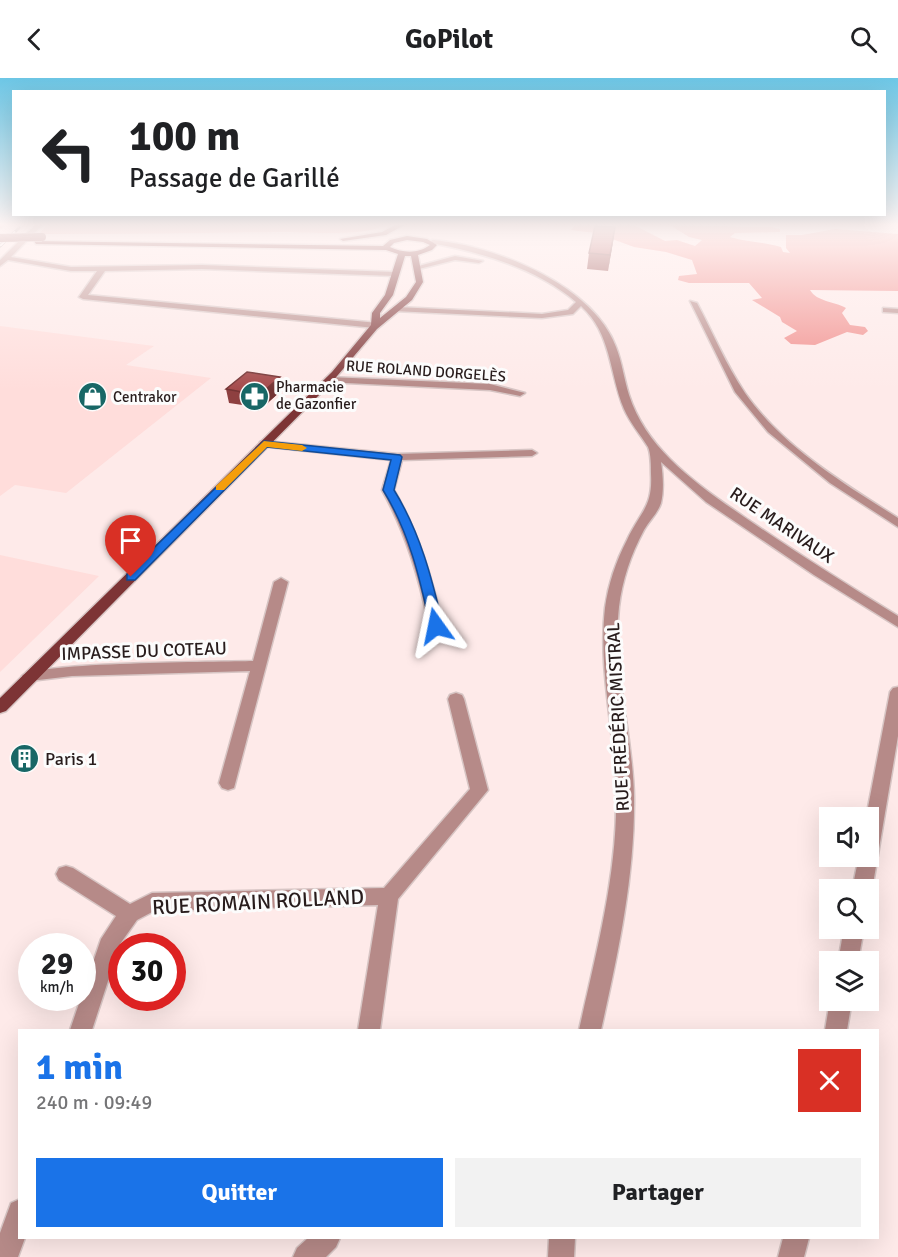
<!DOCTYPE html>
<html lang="fr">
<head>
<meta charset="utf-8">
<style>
  :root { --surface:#fff; --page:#f2f2f2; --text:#202124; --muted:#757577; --accent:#1a73e8 }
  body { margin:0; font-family:Signika,sans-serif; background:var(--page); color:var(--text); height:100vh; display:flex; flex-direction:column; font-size:22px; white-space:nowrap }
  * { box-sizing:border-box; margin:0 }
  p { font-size:20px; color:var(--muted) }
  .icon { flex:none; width:33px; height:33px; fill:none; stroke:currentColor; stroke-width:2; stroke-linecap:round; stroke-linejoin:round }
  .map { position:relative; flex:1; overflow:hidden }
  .sheet { position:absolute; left:18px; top:951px; width:861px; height:210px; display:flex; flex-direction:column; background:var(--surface); border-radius:0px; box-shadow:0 6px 24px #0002 }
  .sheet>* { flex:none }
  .banner { position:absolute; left:12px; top:12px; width:874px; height:126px; border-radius:0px; box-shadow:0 6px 24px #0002; background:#fff; color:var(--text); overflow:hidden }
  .buttons { position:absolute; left:819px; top:729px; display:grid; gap:12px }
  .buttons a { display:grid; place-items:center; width:60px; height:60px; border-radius:0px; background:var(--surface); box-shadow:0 6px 24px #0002; font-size:30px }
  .speed { position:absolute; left:18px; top:855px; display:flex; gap:12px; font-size:30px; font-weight:700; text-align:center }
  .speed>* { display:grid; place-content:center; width:78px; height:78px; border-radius:50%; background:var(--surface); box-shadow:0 6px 24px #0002; line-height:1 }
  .speed small { font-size:15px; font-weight:400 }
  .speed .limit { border:9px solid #d22; background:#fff; color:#111 }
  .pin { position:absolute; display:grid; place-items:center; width:51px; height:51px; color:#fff; margin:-62px -26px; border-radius:50% 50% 50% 0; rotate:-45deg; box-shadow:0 0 6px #0007 }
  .pin .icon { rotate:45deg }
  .me { position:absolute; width:66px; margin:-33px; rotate:348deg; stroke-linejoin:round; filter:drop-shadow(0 0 4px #0008) }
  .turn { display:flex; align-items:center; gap:21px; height:126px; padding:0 18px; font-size:27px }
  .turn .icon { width:78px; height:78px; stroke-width:2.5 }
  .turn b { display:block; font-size:42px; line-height:51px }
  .round { display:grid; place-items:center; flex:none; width:63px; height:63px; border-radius:0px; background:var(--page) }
  .head { display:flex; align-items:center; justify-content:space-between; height:102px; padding:0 18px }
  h1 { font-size:36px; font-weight:700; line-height:45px; color:var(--accent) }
  .primary-button { display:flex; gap:12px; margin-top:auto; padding:12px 18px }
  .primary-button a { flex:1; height:69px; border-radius:0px; background:var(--accent); color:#fff; font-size:24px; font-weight:700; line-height:69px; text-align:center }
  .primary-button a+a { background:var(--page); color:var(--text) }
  header { display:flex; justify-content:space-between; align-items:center; height:78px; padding:0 18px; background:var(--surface); font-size:27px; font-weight:700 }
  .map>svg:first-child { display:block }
</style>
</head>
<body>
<header><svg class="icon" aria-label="back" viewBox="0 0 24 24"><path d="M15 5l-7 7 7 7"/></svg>GoPilot<svg class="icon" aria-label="search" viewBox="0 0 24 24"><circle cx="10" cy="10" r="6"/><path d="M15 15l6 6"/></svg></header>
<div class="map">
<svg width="898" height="1179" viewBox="0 0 898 1179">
  <rect width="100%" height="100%" fill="#feeae9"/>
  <g fill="#ffdddb">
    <polygon points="0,248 154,268 126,287 211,300 66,415 15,407 0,418"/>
    <polygon points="0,477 99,498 0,594"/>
  </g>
  <path fill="#f6aeab" d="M48,147H383C367,159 302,154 279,154C199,155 118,156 38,156Z"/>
  <path fill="#f18e8c" d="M575,147H598L596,148L613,152L616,149L610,147H634L665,163L677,162L695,168L702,162L689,159L670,147L772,149L780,151V154L735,155L730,159C747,164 764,164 781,169L783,174L790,175L786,170V157H802L835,151L898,156V213L810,212C817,224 834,223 846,230L842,235L850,247L865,249L868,253L863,257L847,254L815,267L791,266L784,260L797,253L782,244L780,239L752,222L762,220L749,205H689L678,202L679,198L697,196L692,182L666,174L634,169L596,155L571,152Z"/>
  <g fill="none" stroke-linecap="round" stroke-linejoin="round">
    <defs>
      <g id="minor">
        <polygon points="0,147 5,147 0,151"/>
        <polygon points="35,147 42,147 11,179 71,189 202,187 395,194 399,196 395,198 202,191 105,193 88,217 378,245 378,249 375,250 83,221 79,219 97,193 71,193 8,182 0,188 0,182"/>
        <path d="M432,162C494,167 593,207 616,269C622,284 624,301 629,317C637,342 652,363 670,381C695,406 724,425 753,445C800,477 849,508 898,538V549L814,497L706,424L661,384C663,398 664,412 661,425C658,435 649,443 644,452C631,476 622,503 619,529C612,593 633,656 634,719C635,798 618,876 601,952H579C596,875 618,795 616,715C615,654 598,592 605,530C608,507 616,483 627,462C640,434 653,429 651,396C651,388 651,376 648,369C640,356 630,345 624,331C609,295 612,256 581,228L573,236L542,240L394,233V229H397L542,236L568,232L576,224C536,190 480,174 430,165Z"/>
        <polygon points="455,178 483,183 479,185 455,182 419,191 415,189"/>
        <path d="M690,223L697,225C713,255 726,287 745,315C783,369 843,405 898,440V449L830,405L768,354L735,314Z"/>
        <polygon points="883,230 898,231 898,235 883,234"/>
        <polygon points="329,299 490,306 525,315 520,318 490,312 326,304 326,300"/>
        <path d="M264,363L397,376L532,372L537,375L532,378L402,382L394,412C419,455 432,500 443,548L436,553L429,548C419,500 406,455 382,412L391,382L260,368V364Z"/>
        <path d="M281,500L288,504L234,710L228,712L222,710L219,705L250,593L72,598L30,603L22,598C32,584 223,584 253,583L274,504Z"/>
        <polygon points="898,609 898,658 872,812 868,818 868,812 852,812 859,778 868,778 868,740 866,740 890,614 893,610"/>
        <polygon points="456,615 462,617 464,621 488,712 398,821 380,952 358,952 378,827 154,833 137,842 120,866 92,952 70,952 101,861 116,838 59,802 56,796 59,790 66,788 73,790 130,826 152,815 384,810 470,711 448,621 450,617"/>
        <polygon points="844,850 864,850 858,884 838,884"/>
        <polygon points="830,922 852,922 847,952 825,952"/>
        <polygon points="20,1121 20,1160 25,1160 18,1179 0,1179 0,1155 11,1125"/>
        <polygon points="308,1160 340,1160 336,1169 326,1179 293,1179 297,1170"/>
        <polygon points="549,1160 575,1160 574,1179 548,1179"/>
        <polygon points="783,1160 809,1160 804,1179 778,1179"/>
      </g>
      <g id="primary">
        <polygon points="395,147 404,147 386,157 343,163 340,161 382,154"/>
        <path d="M407,158L427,161L437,167L432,172L418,177L423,204L412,222L377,251L332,304L6,633L0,635V620L332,294L371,247L372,235L385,217L398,176L386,172L36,166L34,163L383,168L390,162ZM407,162L423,164L430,167C418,176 403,175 390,169L394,165ZM405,178H411L416,204L406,219L380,240V235L393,217Z"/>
      </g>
    </defs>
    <use href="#minor" stroke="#d7c5c4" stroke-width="3"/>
    <use href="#primary" stroke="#d7c5c4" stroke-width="3"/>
    <use href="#minor" fill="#b68a88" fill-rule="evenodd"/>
    <use href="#primary" fill="#7d3435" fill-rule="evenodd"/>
    <defs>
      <polyline id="rail" points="0,168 22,147"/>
    </defs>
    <use href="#rail" stroke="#786968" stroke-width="3"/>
    <use href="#rail" stroke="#fcfcfc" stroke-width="2" stroke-dasharray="7" stroke-linecap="butt"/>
    <defs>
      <polyline id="primary-bridge" points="0,160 42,159"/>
    </defs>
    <use href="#primary-bridge" stroke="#d7c5c4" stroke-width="9" stroke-linecap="butt"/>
    <use href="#primary-bridge" stroke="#7d3435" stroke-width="8"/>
  </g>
  <g fill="#8e4040">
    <polygon points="615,149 608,193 587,191 589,175"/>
    <polygon points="226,311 282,312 262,330 229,325"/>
  </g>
  <g fill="#743434">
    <polygon points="615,149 613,164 608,193 610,177"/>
    <polygon points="280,299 282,312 262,330 259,317"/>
  </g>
  <g fill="#a54a4b" stroke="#743434" stroke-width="1.5">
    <polygon points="595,148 615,149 610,177 589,175"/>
    <polygon points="247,294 280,299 259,317 226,311"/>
  </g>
  <linearGradient id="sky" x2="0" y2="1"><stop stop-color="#6dc7e6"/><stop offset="0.47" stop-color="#fff6f5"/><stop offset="1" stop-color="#fff6f5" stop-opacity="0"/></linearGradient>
  <rect width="898" height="312" fill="url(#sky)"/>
  <path fill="#1a73e8" stroke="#114b97" stroke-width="1.5" d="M264,363L400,377L402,379L394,412C420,454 432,500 443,548L441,550H431L430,548C420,500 409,454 383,412L391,382L267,369L135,502H127V496Z"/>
  <polygon fill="#f59e0b" points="264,363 302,367 307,370 302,373 267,369 224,412 216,412 216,408"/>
  <defs>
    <symbol id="pharmacy-disc" viewBox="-11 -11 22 22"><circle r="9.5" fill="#186766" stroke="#fcfcfc"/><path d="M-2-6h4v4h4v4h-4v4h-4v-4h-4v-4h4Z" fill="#fff"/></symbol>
    <symbol id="shop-disc" viewBox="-11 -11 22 22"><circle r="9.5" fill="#186766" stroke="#fcfcfc"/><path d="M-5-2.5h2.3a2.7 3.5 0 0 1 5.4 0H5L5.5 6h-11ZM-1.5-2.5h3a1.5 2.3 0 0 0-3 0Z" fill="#fff"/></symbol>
    <symbol id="building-disc" viewBox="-11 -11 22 22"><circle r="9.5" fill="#186766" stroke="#fcfcfc"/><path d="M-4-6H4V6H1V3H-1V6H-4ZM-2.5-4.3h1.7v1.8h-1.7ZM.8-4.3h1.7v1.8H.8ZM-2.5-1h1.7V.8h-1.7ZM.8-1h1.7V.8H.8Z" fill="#fff"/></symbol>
  </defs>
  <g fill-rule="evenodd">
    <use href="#pharmacy-disc" x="238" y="302" width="33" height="33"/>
    <use href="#shop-disc" x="76" y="302" width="33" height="33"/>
    <use href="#building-disc" x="8" y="664" width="33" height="33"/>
  </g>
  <g text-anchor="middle" stroke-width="6" stroke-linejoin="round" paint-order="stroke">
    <g font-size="15" fill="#281c1c" stroke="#fcfcfc">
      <text transform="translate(426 293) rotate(4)" y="5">RUE ROLAND DORGELÈS</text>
    </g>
    <g font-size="15" fill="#281c1c" stroke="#fcfcfc" text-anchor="start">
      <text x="276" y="314">Pharmacie<tspan x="276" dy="17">de Gazonfier</tspan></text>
      <text x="113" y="324">Centrakor</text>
    </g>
    <g font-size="18" fill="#281c1c" stroke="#fcfcfc">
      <text transform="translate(782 447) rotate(34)" y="6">RUE MARIVAUX</text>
      <text transform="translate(144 573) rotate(-2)" y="6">IMPASSE DU COTEAU</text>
      <text transform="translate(618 639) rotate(-93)" y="6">RUE FRÉDÉRIC MISTRAL</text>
    </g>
    <g font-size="18" fill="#281c1c" stroke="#fcfcfc" text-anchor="start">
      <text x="45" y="687">Paris 1</text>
    </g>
    <g font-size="21" fill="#281c1c" stroke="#fcfcfc">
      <text transform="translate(258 824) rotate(-3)" y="7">RUE ROMAIN ROLLAND</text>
    </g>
  </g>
</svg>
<div class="buttons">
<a><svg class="icon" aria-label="sound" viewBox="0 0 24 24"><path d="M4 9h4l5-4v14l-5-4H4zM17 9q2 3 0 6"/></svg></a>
<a><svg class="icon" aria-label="search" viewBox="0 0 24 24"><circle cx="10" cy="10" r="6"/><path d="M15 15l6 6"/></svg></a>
<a><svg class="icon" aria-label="layers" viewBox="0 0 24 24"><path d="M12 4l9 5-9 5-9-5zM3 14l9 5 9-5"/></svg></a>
</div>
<div class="speed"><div>29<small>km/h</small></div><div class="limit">30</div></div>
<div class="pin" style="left:131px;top:499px;background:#d93025"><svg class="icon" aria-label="arrive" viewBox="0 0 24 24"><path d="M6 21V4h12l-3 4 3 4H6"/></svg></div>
<svg class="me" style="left:436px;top:548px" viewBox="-20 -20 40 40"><path d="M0-17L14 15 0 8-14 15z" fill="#1a73e8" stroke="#fff" stroke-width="4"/></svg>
<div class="banner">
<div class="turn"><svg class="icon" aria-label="left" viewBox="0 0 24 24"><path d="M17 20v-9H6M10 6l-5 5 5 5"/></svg><div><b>100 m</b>Passage de Garillé</div></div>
</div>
<section class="sheet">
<div class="head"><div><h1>1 min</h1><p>240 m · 09:49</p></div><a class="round" style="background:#d93025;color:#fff"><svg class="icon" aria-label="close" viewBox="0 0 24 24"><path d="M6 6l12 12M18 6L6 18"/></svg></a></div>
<div class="primary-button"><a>Quitter</a><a>Partager</a></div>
</section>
</div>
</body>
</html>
